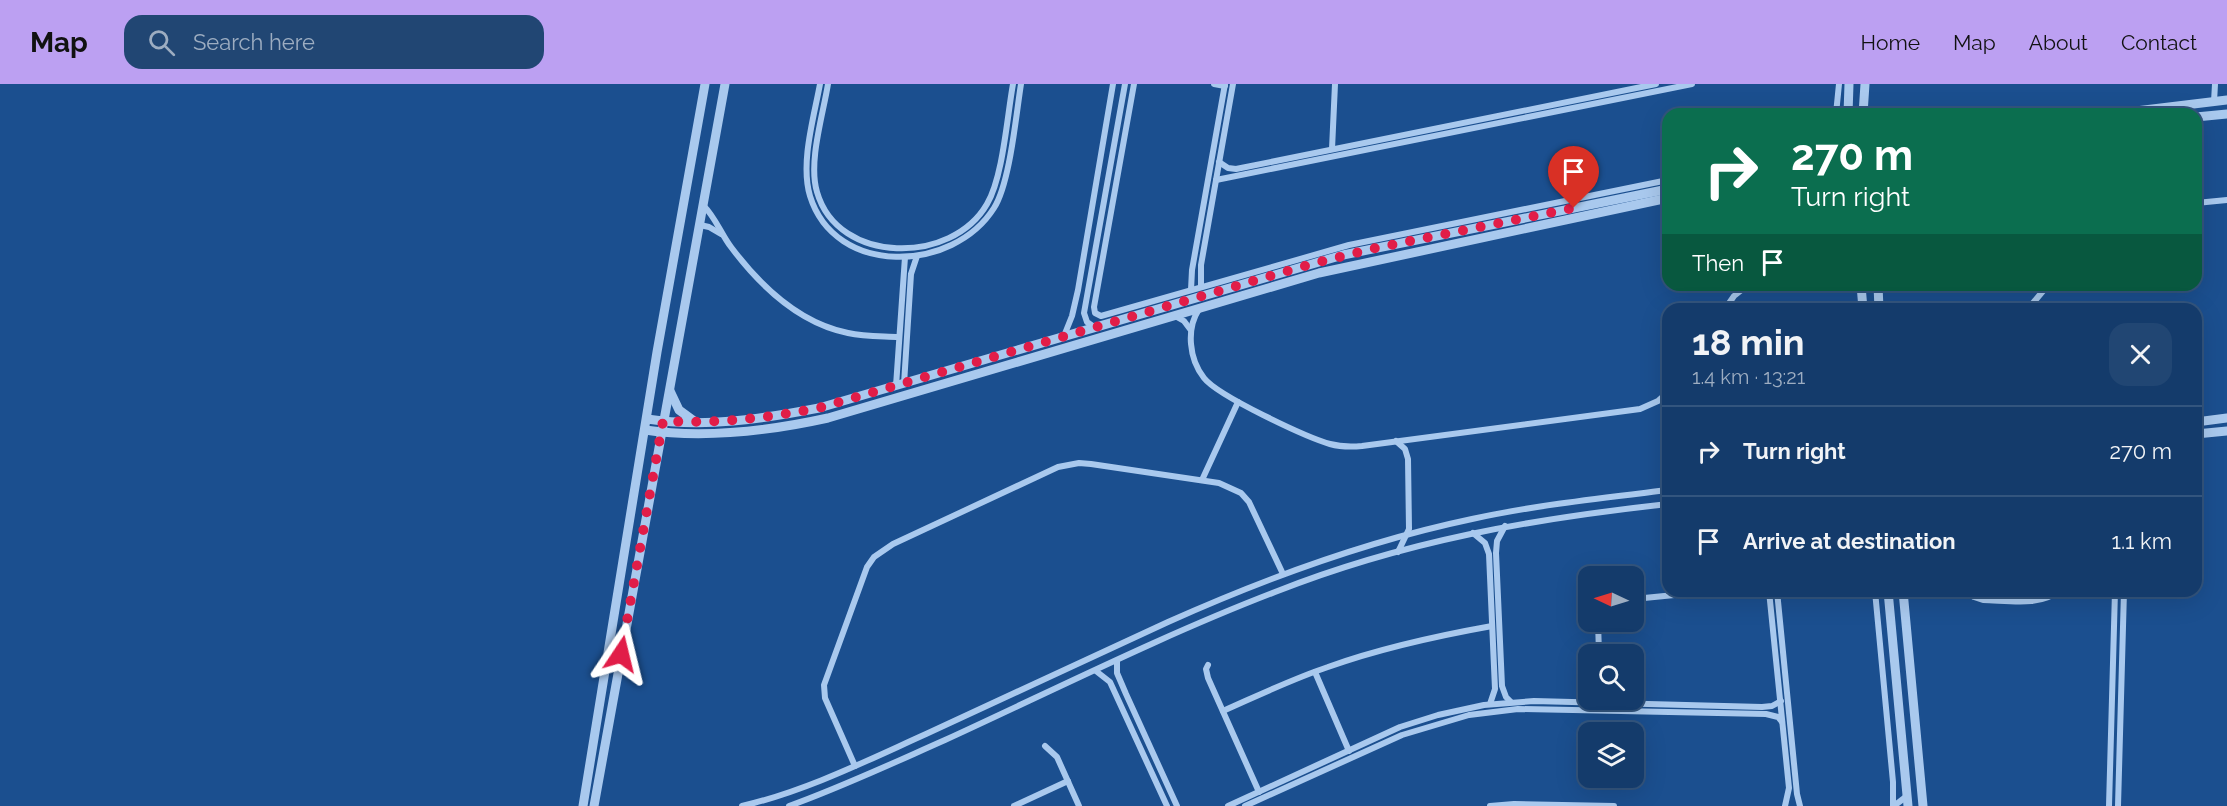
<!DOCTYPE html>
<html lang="en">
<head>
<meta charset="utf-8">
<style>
  :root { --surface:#143b6b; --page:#214673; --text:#f1f3f6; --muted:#9dadc1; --line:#33557e; --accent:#bca0f2 }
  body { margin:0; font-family:Raleway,sans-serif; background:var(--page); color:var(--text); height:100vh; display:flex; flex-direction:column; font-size:22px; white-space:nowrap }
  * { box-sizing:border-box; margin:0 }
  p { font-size:20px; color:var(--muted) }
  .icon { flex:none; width:33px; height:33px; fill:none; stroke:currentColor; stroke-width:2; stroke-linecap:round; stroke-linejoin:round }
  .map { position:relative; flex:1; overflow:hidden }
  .side { position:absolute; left:1662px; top:219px; width:540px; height:294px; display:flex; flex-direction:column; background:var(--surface); border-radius:18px; box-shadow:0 6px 24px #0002,0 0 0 2px var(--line) }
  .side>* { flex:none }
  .hud { position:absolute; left:1662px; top:24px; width:540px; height:183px; border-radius:18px; box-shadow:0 6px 24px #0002,0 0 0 2px var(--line); background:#0b6e4f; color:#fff; overflow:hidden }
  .needle { width:39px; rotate:274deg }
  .buttons { position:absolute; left:1578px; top:482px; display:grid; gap:12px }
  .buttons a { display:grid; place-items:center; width:66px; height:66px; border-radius:12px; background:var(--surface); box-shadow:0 6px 24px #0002,0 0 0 2px var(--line); font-size:30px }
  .pin { position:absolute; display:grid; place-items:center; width:51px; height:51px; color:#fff; margin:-62px -26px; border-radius:50% 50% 50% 0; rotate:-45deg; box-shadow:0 0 6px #0007 }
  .pin .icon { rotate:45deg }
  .me { position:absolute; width:66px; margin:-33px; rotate:10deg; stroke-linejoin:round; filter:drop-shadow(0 0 4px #0008) }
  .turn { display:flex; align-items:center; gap:21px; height:126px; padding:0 30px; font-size:27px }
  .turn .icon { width:78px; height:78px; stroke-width:2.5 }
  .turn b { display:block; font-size:42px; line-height:51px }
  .then { display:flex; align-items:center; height:57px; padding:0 30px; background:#0003; gap:12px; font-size:22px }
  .round { display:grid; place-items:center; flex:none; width:63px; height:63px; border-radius:18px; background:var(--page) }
  .overview { display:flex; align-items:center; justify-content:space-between; height:102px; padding:0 30px }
  h1 { font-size:36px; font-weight:700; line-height:45px }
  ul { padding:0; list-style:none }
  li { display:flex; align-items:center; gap:18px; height:90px; padding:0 30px; border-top:2px solid var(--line) }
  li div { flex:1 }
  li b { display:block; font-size:22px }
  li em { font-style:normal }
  header { display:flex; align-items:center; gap:36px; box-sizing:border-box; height:84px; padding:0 30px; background:var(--accent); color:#111 }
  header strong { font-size:28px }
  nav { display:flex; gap:33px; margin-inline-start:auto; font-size:21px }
  .search { width:420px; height:54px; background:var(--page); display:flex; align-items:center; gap:15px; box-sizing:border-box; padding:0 21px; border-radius:18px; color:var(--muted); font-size:22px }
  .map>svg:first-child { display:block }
</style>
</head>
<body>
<header>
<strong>Map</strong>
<div class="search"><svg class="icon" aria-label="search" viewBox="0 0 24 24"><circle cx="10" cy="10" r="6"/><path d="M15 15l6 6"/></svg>Search here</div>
<nav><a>Home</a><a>Map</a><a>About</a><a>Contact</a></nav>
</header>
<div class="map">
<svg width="2227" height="722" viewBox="0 0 2227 722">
  <rect width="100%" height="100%" fill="#1b4f8f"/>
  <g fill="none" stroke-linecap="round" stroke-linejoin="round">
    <g stroke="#a9c9ee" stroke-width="6">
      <path d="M820,0C814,33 800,79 810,112C835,193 953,189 994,124C1010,99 1016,31 1021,0"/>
      <path d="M828,0C823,31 808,78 817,108C838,181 952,181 987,120C1003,93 1007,33 1013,0"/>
      <polyline points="1134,0 1094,223 1095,229 1101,232 1349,161 1668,96"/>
      <polyline points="1214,0 1225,2"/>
      <polyline points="2214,18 2215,0"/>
      <polyline points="1836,30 1839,0"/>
      <polyline points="1332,65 1335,0"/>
      <polyline points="1219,78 1228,84 1236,85 1656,0"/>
      <polyline points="1216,96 1692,0"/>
      <polyline points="2196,119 2227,116"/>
      <path d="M703,121C716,134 721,150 731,163C761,203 799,239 848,249C865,253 882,252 899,253"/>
      <polyline points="700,141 709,143 721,150"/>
      <polyline points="1201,203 1201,181 1233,0"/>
      <polyline points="1191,206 1192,186 1225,0"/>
      <path d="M1199,225C1186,245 1189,275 1204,294C1218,312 1306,353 1330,360C1341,363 1351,363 1362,362L1640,325L1658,317L1668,308"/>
      <polyline points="1725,225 1734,212 1748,201"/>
      <polyline points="2028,225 2048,201"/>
      <polyline points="1175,232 1184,237 1190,245"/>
      <polyline points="1094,243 1087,238 1084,229 1125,0"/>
      <polyline points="1064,252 1072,232 1078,206 1113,0"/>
      <polyline points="904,300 911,190 917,172"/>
      <polyline points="896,302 905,173"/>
      <polyline points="1396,357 1405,365 1408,375 1409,445 1398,468"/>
      <polyline points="1202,396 1238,318"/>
      <polyline points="1505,442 1497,457 1496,469 1502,602 1506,613 1511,618"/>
      <polyline points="1473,449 1485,459 1489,470 1495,605 1490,620"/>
      <polyline points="1769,507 1789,704 1785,722"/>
      <polyline points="1777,507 1797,710 1800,722"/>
      <polyline points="1875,507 1893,698 1893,722"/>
      <path d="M1966,507L1974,513L1983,516C2004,516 2042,523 2058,507"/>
      <polyline points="1634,515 1715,507"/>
      <polyline points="1598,537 1599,570"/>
      <polyline points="1117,577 1117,589 1126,610 1177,722"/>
      <polyline points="1208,581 1206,585 1208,594 1259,708"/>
      <polyline points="1096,587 1110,598 1167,722"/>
      <polyline points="1315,588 1349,667"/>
      <path d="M1223,627C1257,612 1292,595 1328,583C1381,564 1436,552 1492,542"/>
      <polyline points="1045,662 1057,673 1079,722"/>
      <polyline points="855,682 825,614 824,601 867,483 874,473 893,460 1058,383 1079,379 1091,380 1219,399 1241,409 1249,418 1283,490"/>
      <path d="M742,722C806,707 866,677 926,650C1007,613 1087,575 1168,538C1266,494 1367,457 1472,435C1537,421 1602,414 1668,406"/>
      <path d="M789,722C842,703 893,679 945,656C1054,606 1163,551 1275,508C1404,457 1531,435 1668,420"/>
      <polyline points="1014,722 1068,697"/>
      <polyline points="1228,722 1400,643 1438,631 1484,621 1534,617 1762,623 1772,622 1781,617"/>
      <polyline points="1245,722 1402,651 1469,631 1518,625 1766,630 1778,633 1782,638"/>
      <polyline points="1490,722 1514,720 1614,722"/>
      <polyline points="1894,722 1907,712"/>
      <polyline points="2109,722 2115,507"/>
      <polyline points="2118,722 2124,507"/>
    </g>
    <g stroke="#a9c9ee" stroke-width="9">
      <polyline points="1848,30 1849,0"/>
      <polyline points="1863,30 1865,0"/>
      <polyline points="2111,30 2227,16"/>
      <polyline points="2196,33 2227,30"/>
      <polyline points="1861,201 1863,225"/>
      <polyline points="1878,201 1879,225"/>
      <polyline points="670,307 679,326 694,337"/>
      <path d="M647,335C704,344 762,335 819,324L1343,171L1668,105"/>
      <polyline points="2196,338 2227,334"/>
      <path d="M645,346C706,355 769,347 828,334L1319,189L1668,114"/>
      <polyline points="2196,350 2227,347"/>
      <polyline points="1888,507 1908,722"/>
      <polyline points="1903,507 1923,722"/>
      <polyline points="583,722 657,268 705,0"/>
      <polyline points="594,722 725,0"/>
    </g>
  </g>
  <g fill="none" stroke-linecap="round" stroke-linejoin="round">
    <path stroke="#e11d48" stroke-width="10" stroke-dasharray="0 18" d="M621,570L663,337C716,340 767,334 819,324L1315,179L1376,164L1574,124"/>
  </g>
</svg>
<div class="buttons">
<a><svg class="needle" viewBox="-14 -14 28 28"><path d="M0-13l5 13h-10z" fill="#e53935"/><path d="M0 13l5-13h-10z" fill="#9dadc1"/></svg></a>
<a><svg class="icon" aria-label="search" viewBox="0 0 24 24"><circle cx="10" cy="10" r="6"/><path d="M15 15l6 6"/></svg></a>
<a><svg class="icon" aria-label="layers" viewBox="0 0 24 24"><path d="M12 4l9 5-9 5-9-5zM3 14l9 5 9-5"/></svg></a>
</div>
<div class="pin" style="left:1574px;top:124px;background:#d93025"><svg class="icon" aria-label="arrive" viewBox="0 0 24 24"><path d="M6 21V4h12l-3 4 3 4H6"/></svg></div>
<svg class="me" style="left:621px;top:570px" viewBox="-20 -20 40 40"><path d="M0-17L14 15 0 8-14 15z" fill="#e11d48" stroke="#fff" stroke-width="4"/></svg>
<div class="hud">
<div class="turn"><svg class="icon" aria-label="right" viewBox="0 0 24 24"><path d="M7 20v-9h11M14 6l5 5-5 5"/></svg><div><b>270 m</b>Turn right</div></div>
<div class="then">Then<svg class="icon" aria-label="arrive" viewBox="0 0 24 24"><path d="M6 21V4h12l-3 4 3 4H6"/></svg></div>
</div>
<section class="side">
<div class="overview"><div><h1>18 min</h1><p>1.4 km · 13:21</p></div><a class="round"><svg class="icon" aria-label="close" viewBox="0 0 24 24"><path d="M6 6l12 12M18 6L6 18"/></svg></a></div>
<ul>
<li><svg class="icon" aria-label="right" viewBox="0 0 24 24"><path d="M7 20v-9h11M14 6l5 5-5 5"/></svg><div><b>Turn right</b></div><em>270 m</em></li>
<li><svg class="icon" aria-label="arrive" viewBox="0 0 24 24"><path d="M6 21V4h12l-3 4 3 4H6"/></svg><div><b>Arrive at destination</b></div><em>1.1 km</em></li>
</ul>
</section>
</div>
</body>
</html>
